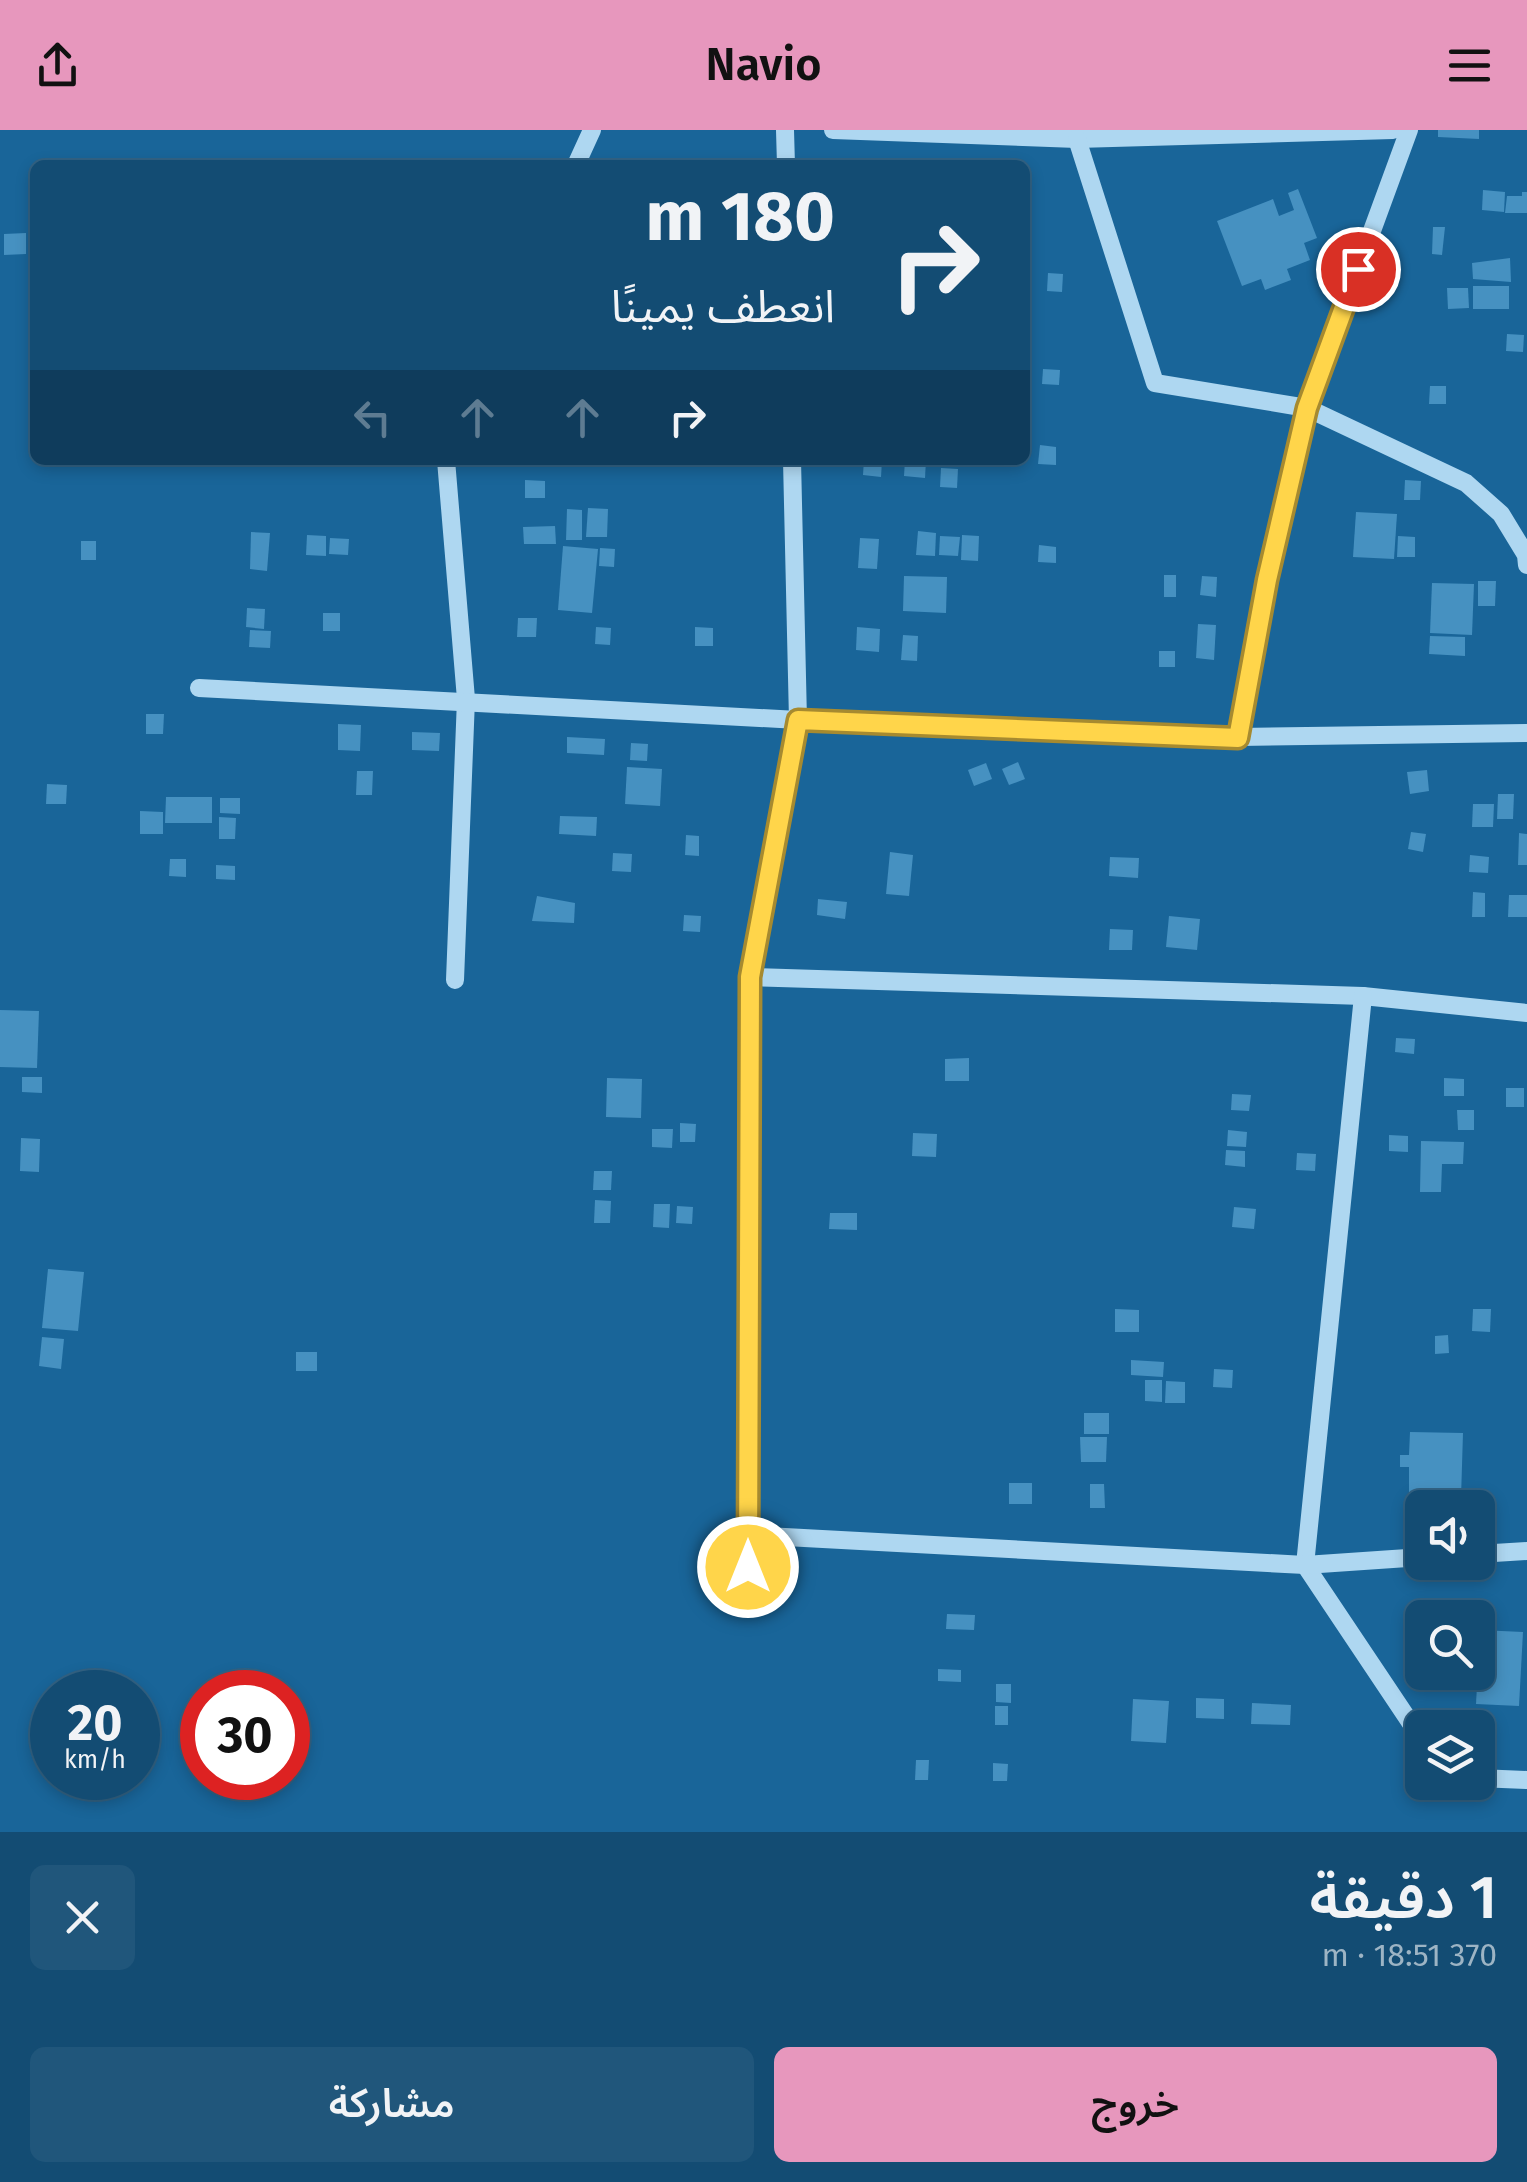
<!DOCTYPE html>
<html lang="ar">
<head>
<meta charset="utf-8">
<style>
  :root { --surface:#134c73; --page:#20567b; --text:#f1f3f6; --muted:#9db4c4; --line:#326385; --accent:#e797bd }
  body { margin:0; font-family:"Fira Sans","Noto Sans Arabic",sans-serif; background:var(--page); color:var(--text); direction:rtl; height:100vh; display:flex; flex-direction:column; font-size:38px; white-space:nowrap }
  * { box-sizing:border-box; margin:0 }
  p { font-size:32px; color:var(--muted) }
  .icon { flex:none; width:55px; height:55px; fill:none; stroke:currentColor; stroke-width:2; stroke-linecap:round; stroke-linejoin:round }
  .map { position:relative; height:1702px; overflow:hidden; direction:ltr }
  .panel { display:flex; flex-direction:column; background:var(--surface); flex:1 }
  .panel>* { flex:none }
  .guide { position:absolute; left:30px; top:30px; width:1000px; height:305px; border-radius:15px; box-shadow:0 5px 15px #0003,0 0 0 2px var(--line); direction:rtl; background:#134c73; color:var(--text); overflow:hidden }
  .buttons { position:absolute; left:1405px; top:1360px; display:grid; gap:20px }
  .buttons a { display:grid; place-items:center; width:90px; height:90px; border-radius:15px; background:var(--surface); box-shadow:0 5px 15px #0003,0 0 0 2px var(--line); font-size:50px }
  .speed { position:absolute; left:30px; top:1540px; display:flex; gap:20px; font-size:50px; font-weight:700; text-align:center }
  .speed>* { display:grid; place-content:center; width:130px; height:130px; border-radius:50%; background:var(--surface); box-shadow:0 5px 15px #0003,0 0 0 2px var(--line); line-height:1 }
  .speed small { font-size:25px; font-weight:400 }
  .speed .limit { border:15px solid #d22; background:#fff; color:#111 }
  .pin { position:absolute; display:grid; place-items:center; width:85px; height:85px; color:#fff; margin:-42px; border:5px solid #fff; border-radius:50%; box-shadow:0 2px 10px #0007 }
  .me { position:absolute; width:110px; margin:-55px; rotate:0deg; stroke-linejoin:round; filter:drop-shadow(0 0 8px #0008) }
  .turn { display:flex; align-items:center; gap:35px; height:210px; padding:0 30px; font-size:45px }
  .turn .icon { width:130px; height:130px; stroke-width:2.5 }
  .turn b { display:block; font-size:70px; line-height:85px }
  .lanes { display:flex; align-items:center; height:95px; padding:0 30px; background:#0003; justify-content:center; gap:50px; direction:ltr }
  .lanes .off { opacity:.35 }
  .round { display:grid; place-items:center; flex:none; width:105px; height:105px; border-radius:15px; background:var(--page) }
  .summary { display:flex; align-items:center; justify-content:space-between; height:170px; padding:0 30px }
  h1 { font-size:60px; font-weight:600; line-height:75px }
  .button { display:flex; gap:20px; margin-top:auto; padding:20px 30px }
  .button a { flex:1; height:115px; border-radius:15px; background:var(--accent); color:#111; font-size:40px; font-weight:600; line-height:115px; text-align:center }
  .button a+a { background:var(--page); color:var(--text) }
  header { display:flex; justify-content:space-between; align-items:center; height:130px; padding:0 30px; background:var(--accent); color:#111; font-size:45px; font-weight:600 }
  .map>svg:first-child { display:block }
</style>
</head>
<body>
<header><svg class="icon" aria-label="menu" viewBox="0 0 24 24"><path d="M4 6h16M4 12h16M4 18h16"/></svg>Navio<svg class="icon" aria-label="share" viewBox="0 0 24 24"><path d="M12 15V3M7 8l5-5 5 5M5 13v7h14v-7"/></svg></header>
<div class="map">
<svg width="1527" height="1702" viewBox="0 0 1527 1702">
  <rect width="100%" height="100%" fill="#196599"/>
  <g fill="#4691c1">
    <polygon points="1438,0 1479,0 1479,9 1438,7"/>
    <polygon points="1298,59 1317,108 1304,113 1310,130 1287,139 1291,150 1265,160 1261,149 1242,156 1217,91 1273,69 1279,86 1294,80 1288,63"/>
    <polygon points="1483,60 1505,62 1504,82 1482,80"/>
    <polygon points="1522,62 1527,62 1527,83 1505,83 1507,66 1522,66"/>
    <polygon points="1433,97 1445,97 1442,125 1432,124"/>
    <polygon points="26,103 26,124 4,125 4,104"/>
    <polygon points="1510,128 1511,152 1473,149 1472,133"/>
    <polygon points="1048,143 1063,144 1062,162 1047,161"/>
    <rect x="1473" y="156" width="36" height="23"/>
    <polygon points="1447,158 1468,158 1469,178 1448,179"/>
    <polygon points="1507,204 1524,205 1523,222 1506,221"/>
    <polygon points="1043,239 1060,240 1059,255 1042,254"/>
    <polygon points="1430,256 1446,256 1446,274 1429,274"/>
    <polygon points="1040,315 1056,317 1056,335 1038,334"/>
    <polygon points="864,330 882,330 881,347 863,345"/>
    <polygon points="905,330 926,330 925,348 904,346"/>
    <polygon points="941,338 958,339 957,358 940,357"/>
    <polygon points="525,350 545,351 545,368 525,368"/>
    <polygon points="1405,350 1421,351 1420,370 1404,370"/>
    <polygon points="588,378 608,379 607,407 586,407"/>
    <polygon points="567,379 582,380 582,410 566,410"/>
    <polygon points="1356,382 1397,384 1394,429 1353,427"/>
    <polygon points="555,396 556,414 524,414 523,397"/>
    <polygon points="918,401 936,403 935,426 916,425"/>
    <polygon points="251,402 270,403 267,441 250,439"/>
    <polygon points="307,405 326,406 326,426 306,425"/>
    <polygon points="962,405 979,406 978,431 961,430"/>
    <polygon points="940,406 960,407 958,426 939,425"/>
    <polygon points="1398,406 1415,407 1415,427 1397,427"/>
    <polygon points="330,408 349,409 348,425 329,424"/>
    <polygon points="860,408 879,409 877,439 858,438"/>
    <rect x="81" y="411" width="15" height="19"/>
    <polygon points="1039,415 1056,417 1056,433 1038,432"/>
    <polygon points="563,416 598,419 592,483 558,480"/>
    <polygon points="600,418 615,419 614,437 599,436"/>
    <rect x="1164" y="445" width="12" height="22"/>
    <polygon points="904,446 947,447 946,483 903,481"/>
    <polygon points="1202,446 1217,447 1216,467 1200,465"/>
    <polygon points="1478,451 1496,451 1495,476 1478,476"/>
    <polygon points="1432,453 1474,454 1472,505 1430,503"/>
    <polygon points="247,478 265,479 264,499 246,497"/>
    <rect x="323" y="483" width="17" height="18"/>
    <polygon points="518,488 537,488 536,507 517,507"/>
    <polygon points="1198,494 1216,495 1214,530 1196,528"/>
    <polygon points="596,497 611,498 610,515 595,514"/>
    <polygon points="695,497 713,498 713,516 695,516"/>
    <polygon points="857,497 880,499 879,522 856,520"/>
    <polygon points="250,500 271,501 270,518 249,517"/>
    <polygon points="903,505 918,506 917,531 901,530"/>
    <polygon points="1430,506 1465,507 1465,526 1429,524"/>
    <rect x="1159" y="521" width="16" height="16"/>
    <polygon points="146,584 164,584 163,604 146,604"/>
    <polygon points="338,594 361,595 360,621 338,620"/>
    <polygon points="412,602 440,603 439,621 412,620"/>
    <polygon points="567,607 605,609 604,625 567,623"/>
    <polygon points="631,613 648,614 647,631 630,630"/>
    <polygon points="1018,632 1025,649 1009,655 1002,639"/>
    <polygon points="986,633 992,649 974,656 968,640"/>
    <polygon points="627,637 662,639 660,676 625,674"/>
    <polygon points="1427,640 1429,661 1410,664 1407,642"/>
    <polygon points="357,641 373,641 372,665 356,665"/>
    <polygon points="47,654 67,655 66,674 46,674"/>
    <polygon points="1498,664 1514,664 1513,689 1497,689"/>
    <polygon points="166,667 212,667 212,693 165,693"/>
    <polygon points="220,668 240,668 240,684 220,683"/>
    <polygon points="1473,674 1494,674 1493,697 1472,697"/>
    <polygon points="140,681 163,682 163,704 140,704"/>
    <polygon points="560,686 597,687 596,706 559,704"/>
    <polygon points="219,687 236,688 235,709 219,709"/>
    <polygon points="1411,702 1426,704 1423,722 1408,719"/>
    <polygon points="1519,703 1527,704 1527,735 1518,735"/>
    <polygon points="686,705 699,706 699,726 685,725"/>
    <polygon points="890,722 913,725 909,766 886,764"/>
    <polygon points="613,723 632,724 631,742 612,741"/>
    <polygon points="1470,725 1489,727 1488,743 1469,742"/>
    <polygon points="1110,727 1139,728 1138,748 1109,746"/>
    <polygon points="170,729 186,729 186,747 169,746"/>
    <polygon points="216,735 235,736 235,750 216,749"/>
    <polygon points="1473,762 1485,763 1485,787 1472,787"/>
    <polygon points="1509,765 1527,765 1527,787 1508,787"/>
    <polygon points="537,766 575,773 574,793 532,791"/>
    <polygon points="818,769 847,772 845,789 817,785"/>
    <polygon points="684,785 701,786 700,802 683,801"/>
    <polygon points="1169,786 1200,789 1197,820 1166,817"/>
    <polygon points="1110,799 1133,800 1132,820 1109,820"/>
    <polygon points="0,880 39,881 37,938 0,937"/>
    <polygon points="1396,908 1415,909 1414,924 1395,922"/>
    <polygon points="969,928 969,951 945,951 945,929"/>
    <polygon points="22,947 42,947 42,963 22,962"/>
    <polygon points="607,948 642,949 641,988 606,987"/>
    <polygon points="1444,948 1464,949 1464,966 1444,966"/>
    <rect x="1506" y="958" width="18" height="19"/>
    <polygon points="1232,964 1251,965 1249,981 1231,980"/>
    <polygon points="1457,980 1474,980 1474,1000 1458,1000"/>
    <polygon points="680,993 696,994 695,1012 680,1012"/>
    <polygon points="652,999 673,999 672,1018 652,1017"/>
    <polygon points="1228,1000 1247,1002 1246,1017 1227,1016"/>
    <polygon points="913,1003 937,1004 936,1027 912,1026"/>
    <polygon points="1389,1005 1408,1006 1408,1022 1389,1021"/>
    <polygon points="21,1008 40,1009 39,1042 20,1041"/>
    <polygon points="1421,1011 1464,1012 1463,1034 1442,1034 1441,1062 1420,1062"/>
    <polygon points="1226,1020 1245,1021 1245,1037 1225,1035"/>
    <polygon points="1297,1023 1316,1024 1315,1041 1296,1040"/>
    <polygon points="594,1041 612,1041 611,1060 593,1060"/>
    <polygon points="595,1070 611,1071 610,1093 594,1093"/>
    <polygon points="654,1074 670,1074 669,1098 653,1097"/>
    <polygon points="677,1076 693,1077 692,1094 676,1093"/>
    <polygon points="1234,1077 1256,1079 1254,1099 1232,1097"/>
    <polygon points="830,1083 857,1083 857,1100 829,1099"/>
    <polygon points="48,1139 84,1142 78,1201 42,1198"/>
    <polygon points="1115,1179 1139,1180 1139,1202 1115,1202"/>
    <polygon points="1473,1179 1491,1179 1490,1202 1472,1201"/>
    <polygon points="1448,1205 1449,1223 1435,1224 1435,1206"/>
    <polygon points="42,1207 64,1209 61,1239 39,1236"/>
    <rect x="296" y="1222" width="21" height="19"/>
    <polygon points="1131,1230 1164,1232 1163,1247 1131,1245"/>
    <polygon points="1214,1239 1233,1240 1232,1258 1213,1257"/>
    <polygon points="1145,1250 1162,1250 1162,1272 1145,1271"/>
    <polygon points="1166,1251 1185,1252 1185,1273 1165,1273"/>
    <rect x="1084" y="1283" width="25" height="21"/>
    <polygon points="1410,1302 1463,1303 1461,1368 1449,1368 1449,1378 1425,1378 1425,1367 1409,1367 1409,1337 1400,1337 1400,1325 1409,1325"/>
    <polygon points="1080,1307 1107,1307 1106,1332 1081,1332"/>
    <rect x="1009" y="1353" width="23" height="21"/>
    <polygon points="1090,1354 1104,1354 1105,1378 1090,1378"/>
    <polygon points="947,1484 975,1485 974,1500 946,1499"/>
    <polygon points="1480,1500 1523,1502 1519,1576 1476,1574"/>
    <polygon points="938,1539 961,1540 961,1552 938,1551"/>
    <polygon points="996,1554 1011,1554 1011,1573 996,1572"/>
    <polygon points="1196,1568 1224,1569 1224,1589 1196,1588"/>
    <polygon points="1133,1569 1169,1571 1166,1613 1131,1611"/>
    <polygon points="1252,1573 1291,1575 1290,1595 1251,1594"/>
    <rect x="995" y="1576" width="13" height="19"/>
    <polygon points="916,1630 929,1630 928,1650 915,1650"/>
    <polygon points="993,1633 1008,1634 1007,1651 993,1651"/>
  </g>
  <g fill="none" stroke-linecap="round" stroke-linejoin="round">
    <g stroke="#aed7f1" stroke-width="18">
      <polyline points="785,0 786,35"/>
      <polyline points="833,0 1077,9 1393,0"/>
      <polyline points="1077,9 1155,253 1307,278 1466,353 1501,384 1526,425 1527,435"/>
      <polyline points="576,35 592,0"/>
      <polyline points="446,330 466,569 455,850"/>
      <polyline points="199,558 798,590 1238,607 1527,603"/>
      <polyline points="1238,607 1267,449 1307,278 1409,0"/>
      <polyline points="750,847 1363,866 1527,883"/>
      <polyline points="1363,866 1305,1435 1422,1610"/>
      <polyline points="748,1405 1305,1435 1422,1427"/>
      <polyline points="1478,1424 1527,1421"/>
      <polyline points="748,1437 750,847 798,590 792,330"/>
      <polyline points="1478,1648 1527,1650"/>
    </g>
  </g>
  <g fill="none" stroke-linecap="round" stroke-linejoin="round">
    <defs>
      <polyline id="route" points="748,1437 750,847 798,590 1238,608 1267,450 1307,278 1358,139"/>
    </defs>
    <use href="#route" stroke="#a68a30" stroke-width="25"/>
    <use href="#route" stroke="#ffd54a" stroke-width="18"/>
  </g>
</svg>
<div class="buttons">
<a><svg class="icon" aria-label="sound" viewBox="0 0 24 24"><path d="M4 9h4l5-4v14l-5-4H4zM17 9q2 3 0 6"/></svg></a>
<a><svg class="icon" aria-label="search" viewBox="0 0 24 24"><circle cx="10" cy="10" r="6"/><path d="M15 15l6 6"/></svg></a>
<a><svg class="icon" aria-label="layers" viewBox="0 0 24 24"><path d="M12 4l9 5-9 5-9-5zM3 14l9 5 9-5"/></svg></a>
</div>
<div class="speed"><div>20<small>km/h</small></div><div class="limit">30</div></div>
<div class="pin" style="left:1358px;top:139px;background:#d93025"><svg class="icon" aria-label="arrive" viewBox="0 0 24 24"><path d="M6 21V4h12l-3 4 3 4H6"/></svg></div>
<svg class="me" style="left:748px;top:1437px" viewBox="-20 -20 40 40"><circle r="17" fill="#ffd54a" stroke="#fff" stroke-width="3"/><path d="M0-11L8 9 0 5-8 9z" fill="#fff"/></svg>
<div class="guide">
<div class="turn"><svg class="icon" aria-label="right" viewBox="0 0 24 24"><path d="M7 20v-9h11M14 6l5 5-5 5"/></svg><div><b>180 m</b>انعطف يمينًا</div></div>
<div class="lanes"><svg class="icon off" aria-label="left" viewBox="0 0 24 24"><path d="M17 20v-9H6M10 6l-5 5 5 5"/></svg><svg class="icon off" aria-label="ahead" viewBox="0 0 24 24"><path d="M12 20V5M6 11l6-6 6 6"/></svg><svg class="icon off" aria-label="ahead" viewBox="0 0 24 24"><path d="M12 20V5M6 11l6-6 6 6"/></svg><svg class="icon" aria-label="right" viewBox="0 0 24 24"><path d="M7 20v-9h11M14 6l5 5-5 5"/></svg></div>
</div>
</div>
<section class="panel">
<div class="summary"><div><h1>1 دقيقة</h1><p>370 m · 18:51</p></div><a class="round"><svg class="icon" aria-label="close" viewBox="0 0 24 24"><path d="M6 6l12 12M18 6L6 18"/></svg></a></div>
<div class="button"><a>خروج</a><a>مشاركة</a></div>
</section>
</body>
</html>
